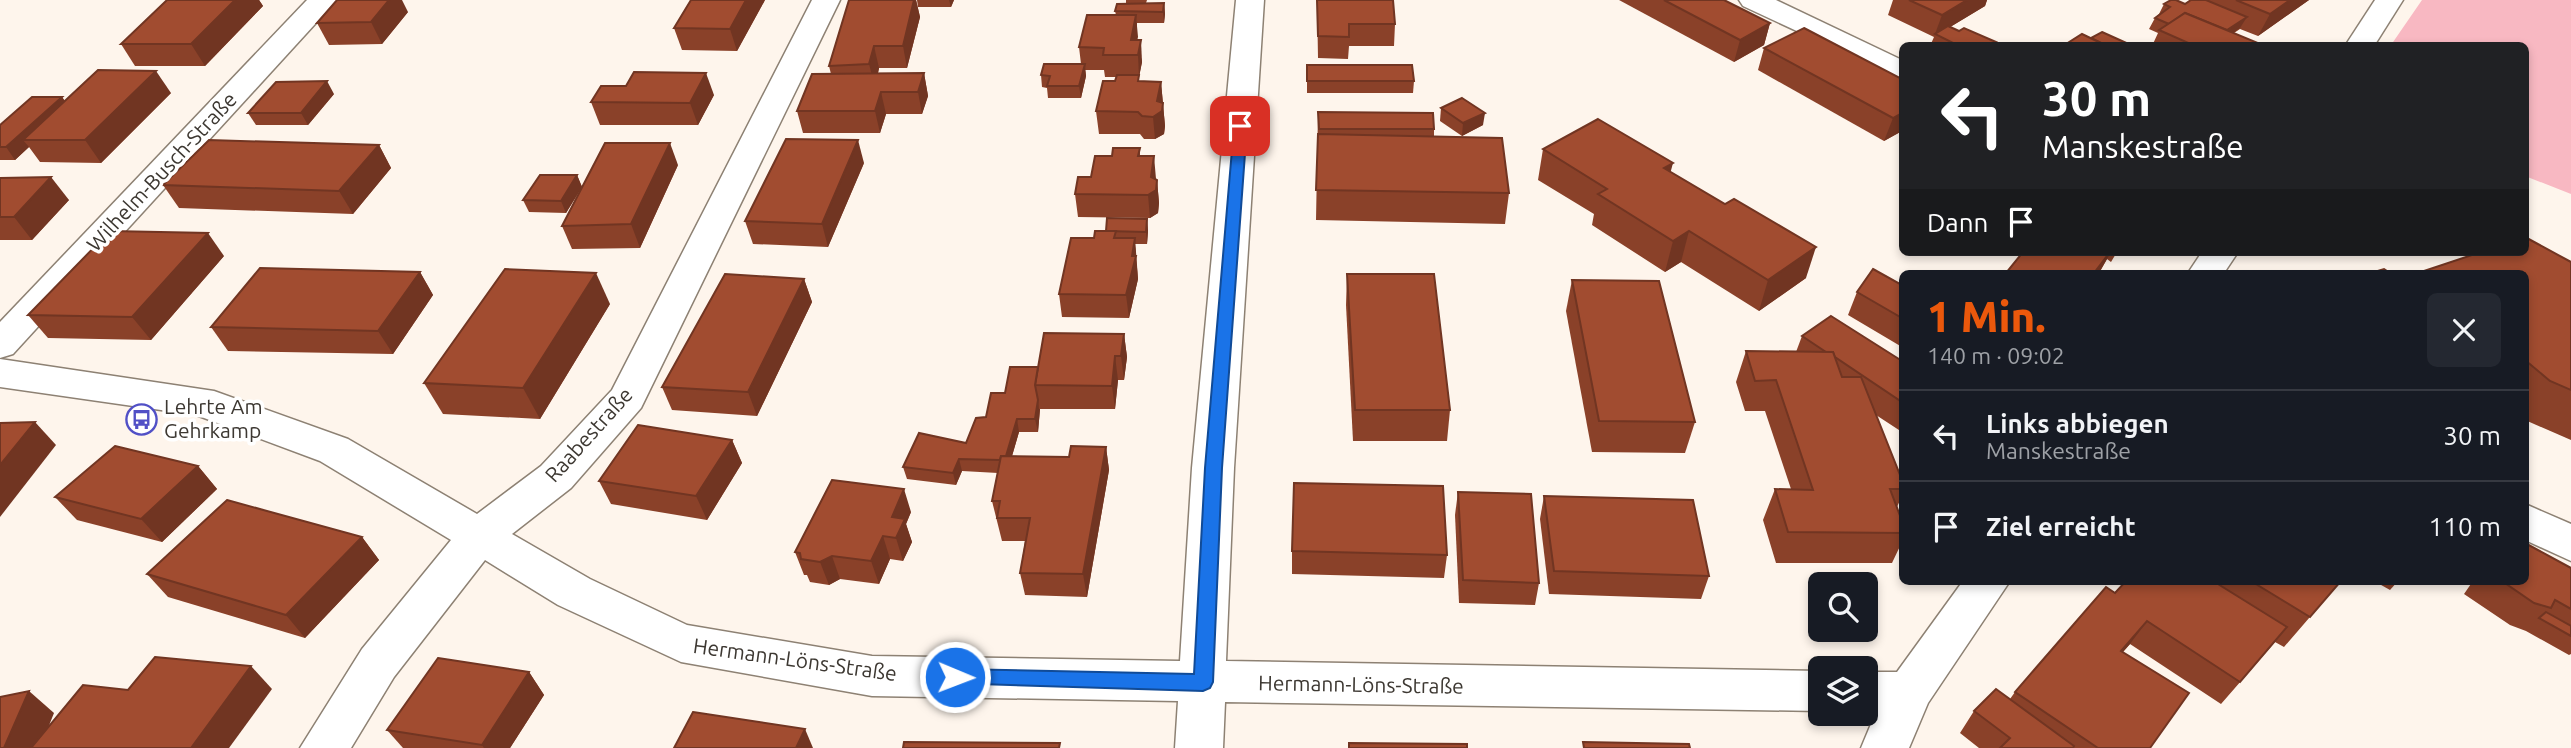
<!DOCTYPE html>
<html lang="de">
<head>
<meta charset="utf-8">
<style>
  :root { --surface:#171b24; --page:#242831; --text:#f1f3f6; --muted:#9ea1a6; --line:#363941; --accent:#ea580c }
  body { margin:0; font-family:Ubuntu,sans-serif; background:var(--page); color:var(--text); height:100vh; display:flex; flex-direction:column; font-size:26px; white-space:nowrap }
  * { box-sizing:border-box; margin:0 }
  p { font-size:23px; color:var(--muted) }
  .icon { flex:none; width:38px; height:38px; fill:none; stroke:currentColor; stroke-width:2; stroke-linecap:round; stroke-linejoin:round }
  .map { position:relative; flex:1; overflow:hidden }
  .side { position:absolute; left:1899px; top:270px; width:630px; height:315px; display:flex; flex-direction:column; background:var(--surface); border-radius:10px; box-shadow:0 4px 10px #0003 }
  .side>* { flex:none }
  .guide { position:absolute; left:1899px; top:42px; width:630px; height:214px; border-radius:10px; box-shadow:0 4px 10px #0003; background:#202124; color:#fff; overflow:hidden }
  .buttons { position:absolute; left:1808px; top:572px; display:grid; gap:14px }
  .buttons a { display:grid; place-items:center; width:70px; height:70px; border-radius:10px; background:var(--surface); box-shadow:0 4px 10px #0003; font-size:35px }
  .pin { position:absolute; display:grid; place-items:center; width:60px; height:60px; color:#fff; margin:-30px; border-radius:14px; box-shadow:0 4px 10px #0006 }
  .me { position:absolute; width:77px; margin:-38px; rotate:91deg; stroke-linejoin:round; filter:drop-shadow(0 0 5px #0008) }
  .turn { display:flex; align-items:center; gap:24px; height:147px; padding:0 28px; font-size:32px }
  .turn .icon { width:91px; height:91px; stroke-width:2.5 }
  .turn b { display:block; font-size:49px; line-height:60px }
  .then { display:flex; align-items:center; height:66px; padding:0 28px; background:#0003; gap:14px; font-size:26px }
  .round { display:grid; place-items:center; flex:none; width:74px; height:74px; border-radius:10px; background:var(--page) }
  .headline { display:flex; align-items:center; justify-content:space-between; height:119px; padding:0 28px }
  h1 { font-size:42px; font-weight:800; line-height:52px; color:var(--accent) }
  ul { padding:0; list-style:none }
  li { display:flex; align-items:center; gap:21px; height:91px; padding:0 28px; border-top:2px solid var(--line) }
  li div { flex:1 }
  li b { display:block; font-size:26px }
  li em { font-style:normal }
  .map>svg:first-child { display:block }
</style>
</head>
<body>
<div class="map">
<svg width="2571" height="748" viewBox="0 0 2571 748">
  <rect width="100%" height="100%" fill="#fef5ec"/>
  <polygon fill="#f8b8c2" points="2422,0 2571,0 2571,194 2525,176 2525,46 2391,45"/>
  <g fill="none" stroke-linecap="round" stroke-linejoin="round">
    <defs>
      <g id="minor">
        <polygon points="307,0 337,0 13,354 0,358 0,322"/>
        <polygon points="812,0 840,0 641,408 571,488 512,534 590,579 687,625 872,656 1180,661 1192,468 1236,0 1264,0 1234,468 1226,661 1820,671 1820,711 1225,702 1223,748 1175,748 1178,701 872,696 681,662 558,605 485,560 394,677 351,748 300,748 362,649 451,540 320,461 196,415 0,387 0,359 214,391 348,439 477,514 541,466 612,390"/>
        <polygon points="1739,0 1776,0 1902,60 1902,80 1743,6"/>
        <polygon points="2375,0 2403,0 2374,46 2345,46"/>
        <polygon points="2202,252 2238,252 2224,273 2188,273"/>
        <polygon points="2525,504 2571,524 2571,561 2525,540"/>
        <polygon points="1963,581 2010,581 1928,703 1909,748 1861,748 1876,712 1866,712 1866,672 1897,672"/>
      </g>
    </defs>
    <use href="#minor" stroke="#8d8173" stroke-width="3"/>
    <use href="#minor" fill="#fff" fill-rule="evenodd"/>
  </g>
  <g fill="#8a4129">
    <polygon points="167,0 259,0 263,6 205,66 135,66 121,44"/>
    <polygon points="765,0 737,51 682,50 674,28"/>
    <polygon points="849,0 916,0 920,17 907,68 879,68 878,73 924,73 928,96 922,114 886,114 880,133 803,133 797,111 831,74 829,66"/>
    <polygon points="917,0 954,0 951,7 918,7"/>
    <polygon points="1126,0 1147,0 1146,3 1164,3 1165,14 1164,23 1137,23 1137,40 1142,62 1139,77 1139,81 1161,82 1165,126 1164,134 1155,139 1144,139 1140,134 1099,134 1096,111 1115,81 1116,77 1105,77 1104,70 1085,70 1086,76 1081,98 1048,98 1047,88 1042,87 1041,75 1081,64 1079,47 1116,15 1115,11 1126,3"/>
    <polygon points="1317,0 1395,24 1394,46 1349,46 1348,59 1318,58"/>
    <polygon points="1619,0 1724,0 1770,23 1764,45 1734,62"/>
    <polygon points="1893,0 1987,0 1985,6 1950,27 1994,46 1930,46 1934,37 1888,15"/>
    <polygon points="2191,0 2309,0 2258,36 2240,29 2234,33 2258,43 2257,46 2152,46 2158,33 2149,29 2155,18 2159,14 2164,4 2185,4"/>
    <polygon points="408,12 382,44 329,45 317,23"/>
    <polygon points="1764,48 1902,79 1902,131 1884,141 1758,70"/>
    <polygon points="1307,65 1414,81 1413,93 1307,93"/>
    <polygon points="626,86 714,95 698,125 600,125 591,102"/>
    <polygon points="171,93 101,163 40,162 29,147 15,160 0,160 0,125 62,97 65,101"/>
    <polygon points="334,94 308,125 256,125 248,113"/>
    <polygon points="1441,108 1483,125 1462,136 1440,121"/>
    <polygon points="1318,112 1434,129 1434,137 1509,193 1505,224 1316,220"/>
    <polygon points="379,145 391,168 353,214 179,208 163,185"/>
    <polygon points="1140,148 1140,156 1157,180 1159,203 1158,213 1150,218 1078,217 1075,194 1112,156"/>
    <polygon points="1543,149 1671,172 1806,278 1759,311 1681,262 1665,272 1592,225 1594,214 1538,180"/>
    <polygon points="864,163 828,247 753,244 745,221"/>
    <polygon points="678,165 640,248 572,249 562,226"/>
    <polygon points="577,175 582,187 566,213 529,212 523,200"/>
    <polygon points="0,178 69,200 32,240 0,240"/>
    <polygon points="1147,219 1148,231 1147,244 1135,244 1138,279 1129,318 1062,317 1059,294 1094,238 1106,231"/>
    <polygon points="2023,252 2117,252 2111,262 2107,259 2099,273 2006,273"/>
    <polygon points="224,256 151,340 48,338 28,315"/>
    <polygon points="2571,262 2571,440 2525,420 2525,273"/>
    <polygon points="420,272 433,295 393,354 228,351 211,327"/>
    <polygon points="1347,274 1450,410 1447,441 1353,441 1346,305"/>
    <polygon points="804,279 812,302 757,416 672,410 662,387"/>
    <polygon points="1572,280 1695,422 1685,453 1592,452 1566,311"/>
    <polygon points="1902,285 1902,347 1848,315 1857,292"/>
    <polygon points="610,304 540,419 443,414 424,383"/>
    <polygon points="1124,334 1127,357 1124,380 1118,380 1115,409 1040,409 1038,432 1019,432 1012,456 1069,457 1106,447 1109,470 1087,597 1025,595 1020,573 1025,541 1002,541 992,501 998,473 962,471 956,485 907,479 903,467 966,443 1005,393 1038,367"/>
    <polygon points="1802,336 1902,361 1902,432 1876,415 1902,480 1902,496 1897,507 1902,521 1902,542 1892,563 1776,563 1763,520 1775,489 1791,489 1765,411 1745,411 1736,382 1746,351 1796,352"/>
    <polygon points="732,440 742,463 707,520 611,504 599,481"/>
    <polygon points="198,466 217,489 162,542 77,520 55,497"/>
    <polygon points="1458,492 1539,583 1535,605 1459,603 1455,515"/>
    <polygon points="1544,496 1709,576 1701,599 1549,594 1540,519"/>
    <polygon points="911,512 906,524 912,542 903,561 890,559 879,584 840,579 829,585 810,582 807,575 804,575 795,552"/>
    <polygon points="362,537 379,560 305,638 168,597 147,574"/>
    <polygon points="1292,551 1447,555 1444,578 1292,574"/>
    <polygon points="2571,568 2571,654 2569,655 2526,631 2510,625 2464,594 2473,581 2525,581"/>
    <polygon points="2126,581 2341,581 2284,647 2275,642 2221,704 2130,644 2123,652 2150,748 1979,748 1960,733 1974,711 2010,699 2015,692"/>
    <polygon points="2374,581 2398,581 2390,590"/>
    <polygon points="529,672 544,695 510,748 403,748 387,730"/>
  </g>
  <g fill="#713522">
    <polygon points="235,0 259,0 263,6 205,66 191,44"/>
    <polygon points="389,0 402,0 408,12 382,44 371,22"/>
    <polygon points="746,0 765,0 737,51 730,29"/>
    <polygon points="914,0 916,0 920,17 907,68 903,46"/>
    <polygon points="949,0 954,0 951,7"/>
    <polygon points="1967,0 1987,0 1985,6 1937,35 1935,34 1942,15"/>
    <polygon points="2290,0 2309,0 2258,36 2270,14"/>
    <polygon points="1164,3 1165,14 1164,23 1163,12"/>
    <polygon points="1136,15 1138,37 1134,55 1131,40"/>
    <polygon points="2247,17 2240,28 2221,42 2227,31"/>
    <polygon points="1770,23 1764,45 1734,62 1740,40"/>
    <polygon points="1141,40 1142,62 1139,77 1138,55"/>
    <polygon points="874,46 879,68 875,87 869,64"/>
    <polygon points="1085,64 1086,76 1081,98 1079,86"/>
    <polygon points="156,71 171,93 101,163 85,140"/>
    <polygon points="706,73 714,95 698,125 690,103"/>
    <polygon points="924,73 928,96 922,114 918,92"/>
    <polygon points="327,81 334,94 308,125 301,113"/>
    <polygon points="1161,82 1165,126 1164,134 1155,139 1153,117"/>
    <polygon points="881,92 886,114 880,133 875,111"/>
    <polygon points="62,97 70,109 23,140 29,147 15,160 6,147"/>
    <polygon points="1485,113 1483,125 1462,136 1463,123"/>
    <polygon points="1902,113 1902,131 1884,141 1893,118"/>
    <polygon points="858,140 864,163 828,247 822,224"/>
    <polygon points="670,143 678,165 640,248 631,224"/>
    <polygon points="379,145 391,168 353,214 339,191"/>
    <polygon points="1154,156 1156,179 1154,192 1157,180 1159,203 1158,213 1150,218 1148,195"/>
    <polygon points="1673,163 1665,193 1664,168"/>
    <polygon points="577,175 582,187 566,213 561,201"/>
    <polygon points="51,177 69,200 32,240 14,217"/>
    <polygon points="1147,219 1148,231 1147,244 1146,232"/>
    <polygon points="1689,231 1681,262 1665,272 1673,241"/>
    <polygon points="208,233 224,256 151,340 132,317"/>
    <polygon points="1135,238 1138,279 1129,318 1126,295"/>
    <polygon points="1816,247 1806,278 1759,311 1768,280"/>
    <polygon points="2110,252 2111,252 2099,273 2094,273"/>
    <polygon points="420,272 433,295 393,354 378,331"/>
    <polygon points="596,273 610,304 540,419 523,388"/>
    <polygon points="804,279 812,302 757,416 748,392"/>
    <polygon points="1124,334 1127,357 1124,380 1121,356"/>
    <polygon points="1115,356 1118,380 1115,409 1112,386"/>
    <polygon points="1038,400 1039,409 1040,409 1038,432 1035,419"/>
    <polygon points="1017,419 1019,432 1007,473 1005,461"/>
    <polygon points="35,422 56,445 0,517 0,465"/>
    <polygon points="732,440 742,463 707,520 696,496"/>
    <polygon points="1106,447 1109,470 1087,597 1083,574"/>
    <polygon points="959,459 962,471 956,485 953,473"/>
    <polygon points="198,466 217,489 162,542 141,519"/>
    <polygon points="904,489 911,512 906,524 912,542 903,561 896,538 892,517"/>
    <polygon points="883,536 890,559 879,584 871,561"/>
    <polygon points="362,537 379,560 305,638 286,615"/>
    <polygon points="832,556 840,579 829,585 820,562"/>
    <polygon points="2147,621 2130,644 2104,673 2121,651"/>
    <polygon points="251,666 272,689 229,748 191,748"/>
    <polygon points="529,672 544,695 510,748 484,748 482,745"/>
    <polygon points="29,691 54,713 40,748 4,748"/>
    <polygon points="805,729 813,748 796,748"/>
  </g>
  <g fill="#a14c30" stroke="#713522" stroke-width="2">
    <polygon points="167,0 235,0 191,44 121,44"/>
    <polygon points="337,0 389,0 371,22 317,23"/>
    <polygon points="691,0 746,0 730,29 674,28"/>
    <polygon points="849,0 914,0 903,46 874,46 869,64 829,66"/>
    <polygon points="1317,0 1393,0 1395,24 1349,24 1349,37 1318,36"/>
    <polygon points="1664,0 1724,0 1770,23 1740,40"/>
    <polygon points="1909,0 1967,0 1942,15"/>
    <polygon points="2171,0 2176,0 2185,4 2191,0 2206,0 2247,17 2227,30 2185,13 2169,24 2155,18 2170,7 2164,4"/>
    <polygon points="2236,0 2290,0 2270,14"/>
    <polygon points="1164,3 1163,12 1115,11 1117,4"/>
    <polygon points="2185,13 2258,43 2255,46 2195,46 2159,30"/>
    <polygon points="1087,15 1136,15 1131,40 1141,40 1138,55 1103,55 1104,48 1079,47"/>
    <polygon points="1948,26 1959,31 1964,28 1996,42 1990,46 1959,46 1935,34"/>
    <polygon points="1804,28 1902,79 1902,113 1893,118 1764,48"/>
    <polygon points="2102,32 2133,46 2107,46 2091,38"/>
    <polygon points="2082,34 2107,46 2063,46"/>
    <polygon points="1044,64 1085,64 1079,86 1047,86 1050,76 1041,75"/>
    <polygon points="1307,65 1412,65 1414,81 1307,81"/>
    <polygon points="98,70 156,71 85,140 23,140"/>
    <polygon points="634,72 706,73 690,103 591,102 601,86 626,86"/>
    <polygon points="924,73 918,92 881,92 875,111 797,111 812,74"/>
    <polygon points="1117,75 1139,75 1138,81 1161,82 1157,101 1163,103 1162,111 1153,117 1142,116 1138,112 1096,111 1103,81 1115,81"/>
    <polygon points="327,81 301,113 248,113 276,82"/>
    <polygon points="32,97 62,97 6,147 0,147 0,125"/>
    <polygon points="1462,98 1485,113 1463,123 1441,108"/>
    <polygon points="1318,112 1433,113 1434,129 1319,129"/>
    <polygon points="1598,119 1673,163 1664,168 1725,204 1734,199 1816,247 1768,280 1689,231 1673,241 1598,194 1607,189 1543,149"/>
    <polygon points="1318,134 1502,138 1509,193 1316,190"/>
    <polygon points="786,139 858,140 822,224 745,221"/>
    <polygon points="209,140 379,145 339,191 163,185"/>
    <polygon points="605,143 670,143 631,224 562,226"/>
    <polygon points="1113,148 1140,148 1138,156 1154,156 1151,177 1157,180 1156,190 1148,195 1075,194 1078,177 1091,177 1095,156 1112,156"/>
    <polygon points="540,175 577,175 561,201 523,200"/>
    <polygon points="51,177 14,217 0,217 0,178"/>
    <polygon points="1107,218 1147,219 1146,232 1106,231"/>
    <polygon points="110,231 208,233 132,317 28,315"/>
    <polygon points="1095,231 1116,231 1114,238 1135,238 1132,256 1136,256 1126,295 1059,294 1071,238 1094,238"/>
    <polygon points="2525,237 2571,262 2571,390 2550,381 2525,360 2525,273 2418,273 2481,252 2525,252"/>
    <polygon points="2023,252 2110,252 2094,273 2006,273"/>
    <polygon points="260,268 420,272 378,331 211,327"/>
    <polygon points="505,269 596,273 523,388 424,383"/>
    <polygon points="1873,269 1902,285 1902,318 1857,292"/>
    <polygon points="2384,269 2390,273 2371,273"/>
    <polygon points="725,274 804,279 748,392 662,387"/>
    <polygon points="1347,274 1434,274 1450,410 1355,410"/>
    <polygon points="1572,280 1659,281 1695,422 1599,421"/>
    <polygon points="1831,316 1902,361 1902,402 1835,357 1833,352 1826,352 1802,336"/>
    <polygon points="1044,333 1124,334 1121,356 1115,356 1112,386 1035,385"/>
    <polygon points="1746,351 1833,352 1842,377 1861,377 1902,480 1902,489 1890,489 1902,521 1902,533 1788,532 1775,489 1813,490 1776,380 1755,381"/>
    <polygon points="1010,367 1038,367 1035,385 1038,400 1035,419 1017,419 1006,456 1001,456 1000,460 959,459 953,473 903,467 919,433 966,443 976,418 986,417 991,393 1005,393"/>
    <polygon points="35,422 0,465 0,423"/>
    <polygon points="638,425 732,440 696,496 599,481"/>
    <polygon points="115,446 198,466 141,519 55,497"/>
    <polygon points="1071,446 1106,447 1083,574 1020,573 1030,518 997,518 1000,501 992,501 1001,456 1069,457"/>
    <polygon points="832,480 904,489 892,517 905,519 896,538 883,536 871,561 832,556 820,562 801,559 800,553 795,552"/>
    <polygon points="1294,483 1443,486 1447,555 1292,551"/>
    <polygon points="1458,492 1531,494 1539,583 1463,580"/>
    <polygon points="1544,496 1693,500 1709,576 1554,571"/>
    <polygon points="227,500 362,537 286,615 147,574"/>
    <polygon points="2525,543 2571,568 2571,609 2555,600 2551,608 2534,603 2502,581 2525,581"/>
    <polygon points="2126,581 2213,581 2287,627 2240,682 2147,621 2121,651 2189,693 2150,748 2098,748 2015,692 2106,587 2115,593"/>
    <polygon points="2251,581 2341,581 2310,617"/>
    <polygon points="2546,612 2571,626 2571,636 2539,618"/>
    <polygon points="155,657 251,666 191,748 31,748 83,685 128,690"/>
    <polygon points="438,658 529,672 482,745 387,730"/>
    <polygon points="1996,689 2074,746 2073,748 2000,748 2010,738 1974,711"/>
    <polygon points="29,691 4,748 0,748 0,697"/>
    <polygon points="693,712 805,729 796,748 674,748"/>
    <polygon points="904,742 1060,743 1059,748 903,748"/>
    <polygon points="1583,742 1689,744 1690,748 1584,748"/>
    <polygon points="1349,743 1467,744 1467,748 1349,748"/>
  </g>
  <polygon fill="#1a73e8" stroke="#114b97" stroke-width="2" points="1240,122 1247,126 1222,468 1213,682 1210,688 1203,691 948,683 945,677 948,672 955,669 1194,674 1205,468 1234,126"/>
  <defs>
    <symbol id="bus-ring" viewBox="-11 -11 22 22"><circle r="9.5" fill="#fff" stroke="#5150c6" stroke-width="1.5"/><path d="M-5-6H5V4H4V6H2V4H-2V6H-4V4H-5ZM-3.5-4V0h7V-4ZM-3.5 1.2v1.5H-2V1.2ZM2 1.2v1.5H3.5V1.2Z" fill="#5150c6"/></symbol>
  </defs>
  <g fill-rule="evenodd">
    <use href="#bus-ring" x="124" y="402" width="35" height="35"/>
  </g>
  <g text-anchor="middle" stroke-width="7" stroke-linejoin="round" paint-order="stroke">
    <g font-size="21" fill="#3d3832" stroke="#fff">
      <text transform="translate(162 172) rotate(-47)" y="7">Wilhelm-Busch-Straße</text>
      <text transform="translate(589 435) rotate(-48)" y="7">Raabestraße</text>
      <text transform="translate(795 660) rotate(8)" y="7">Hermann-Löns-Straße</text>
      <text transform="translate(1361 685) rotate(1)" y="7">Hermann-Löns-Straße</text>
    </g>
    <g font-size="21" fill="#3d3832" stroke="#fff" text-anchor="start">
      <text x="164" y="414">Lehrte Am<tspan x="164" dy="24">Gehrkamp</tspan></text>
    </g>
  </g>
</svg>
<div class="buttons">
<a><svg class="icon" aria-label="search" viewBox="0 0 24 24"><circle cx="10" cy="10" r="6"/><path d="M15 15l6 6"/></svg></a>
<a><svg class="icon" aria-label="layers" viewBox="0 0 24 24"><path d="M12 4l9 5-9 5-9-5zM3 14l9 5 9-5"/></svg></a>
</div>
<div class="pin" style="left:1240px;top:126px;background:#d93025"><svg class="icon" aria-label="arrive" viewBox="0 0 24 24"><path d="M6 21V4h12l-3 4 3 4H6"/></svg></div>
<svg class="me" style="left:955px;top:677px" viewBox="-20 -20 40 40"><circle r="17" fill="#1a73e8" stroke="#fff" stroke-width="3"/><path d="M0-11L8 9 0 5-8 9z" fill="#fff"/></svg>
<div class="guide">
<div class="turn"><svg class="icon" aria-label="left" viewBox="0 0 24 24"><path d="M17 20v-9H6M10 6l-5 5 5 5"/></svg><div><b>30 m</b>Manskestraße</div></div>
<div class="then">Dann<svg class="icon" aria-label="arrive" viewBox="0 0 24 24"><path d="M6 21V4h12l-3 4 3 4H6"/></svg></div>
</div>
<section class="side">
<div class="headline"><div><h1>1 Min.</h1><p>140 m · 09:02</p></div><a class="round"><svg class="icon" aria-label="close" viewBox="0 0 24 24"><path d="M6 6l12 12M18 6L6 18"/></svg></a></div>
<ul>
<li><svg class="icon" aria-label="left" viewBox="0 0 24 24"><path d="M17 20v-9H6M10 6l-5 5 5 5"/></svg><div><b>Links abbiegen</b><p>Manskestraße</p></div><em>30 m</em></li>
<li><svg class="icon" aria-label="arrive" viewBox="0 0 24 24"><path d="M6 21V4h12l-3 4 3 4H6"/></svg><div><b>Ziel erreicht</b></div><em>110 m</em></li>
</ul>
</section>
</div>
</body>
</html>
